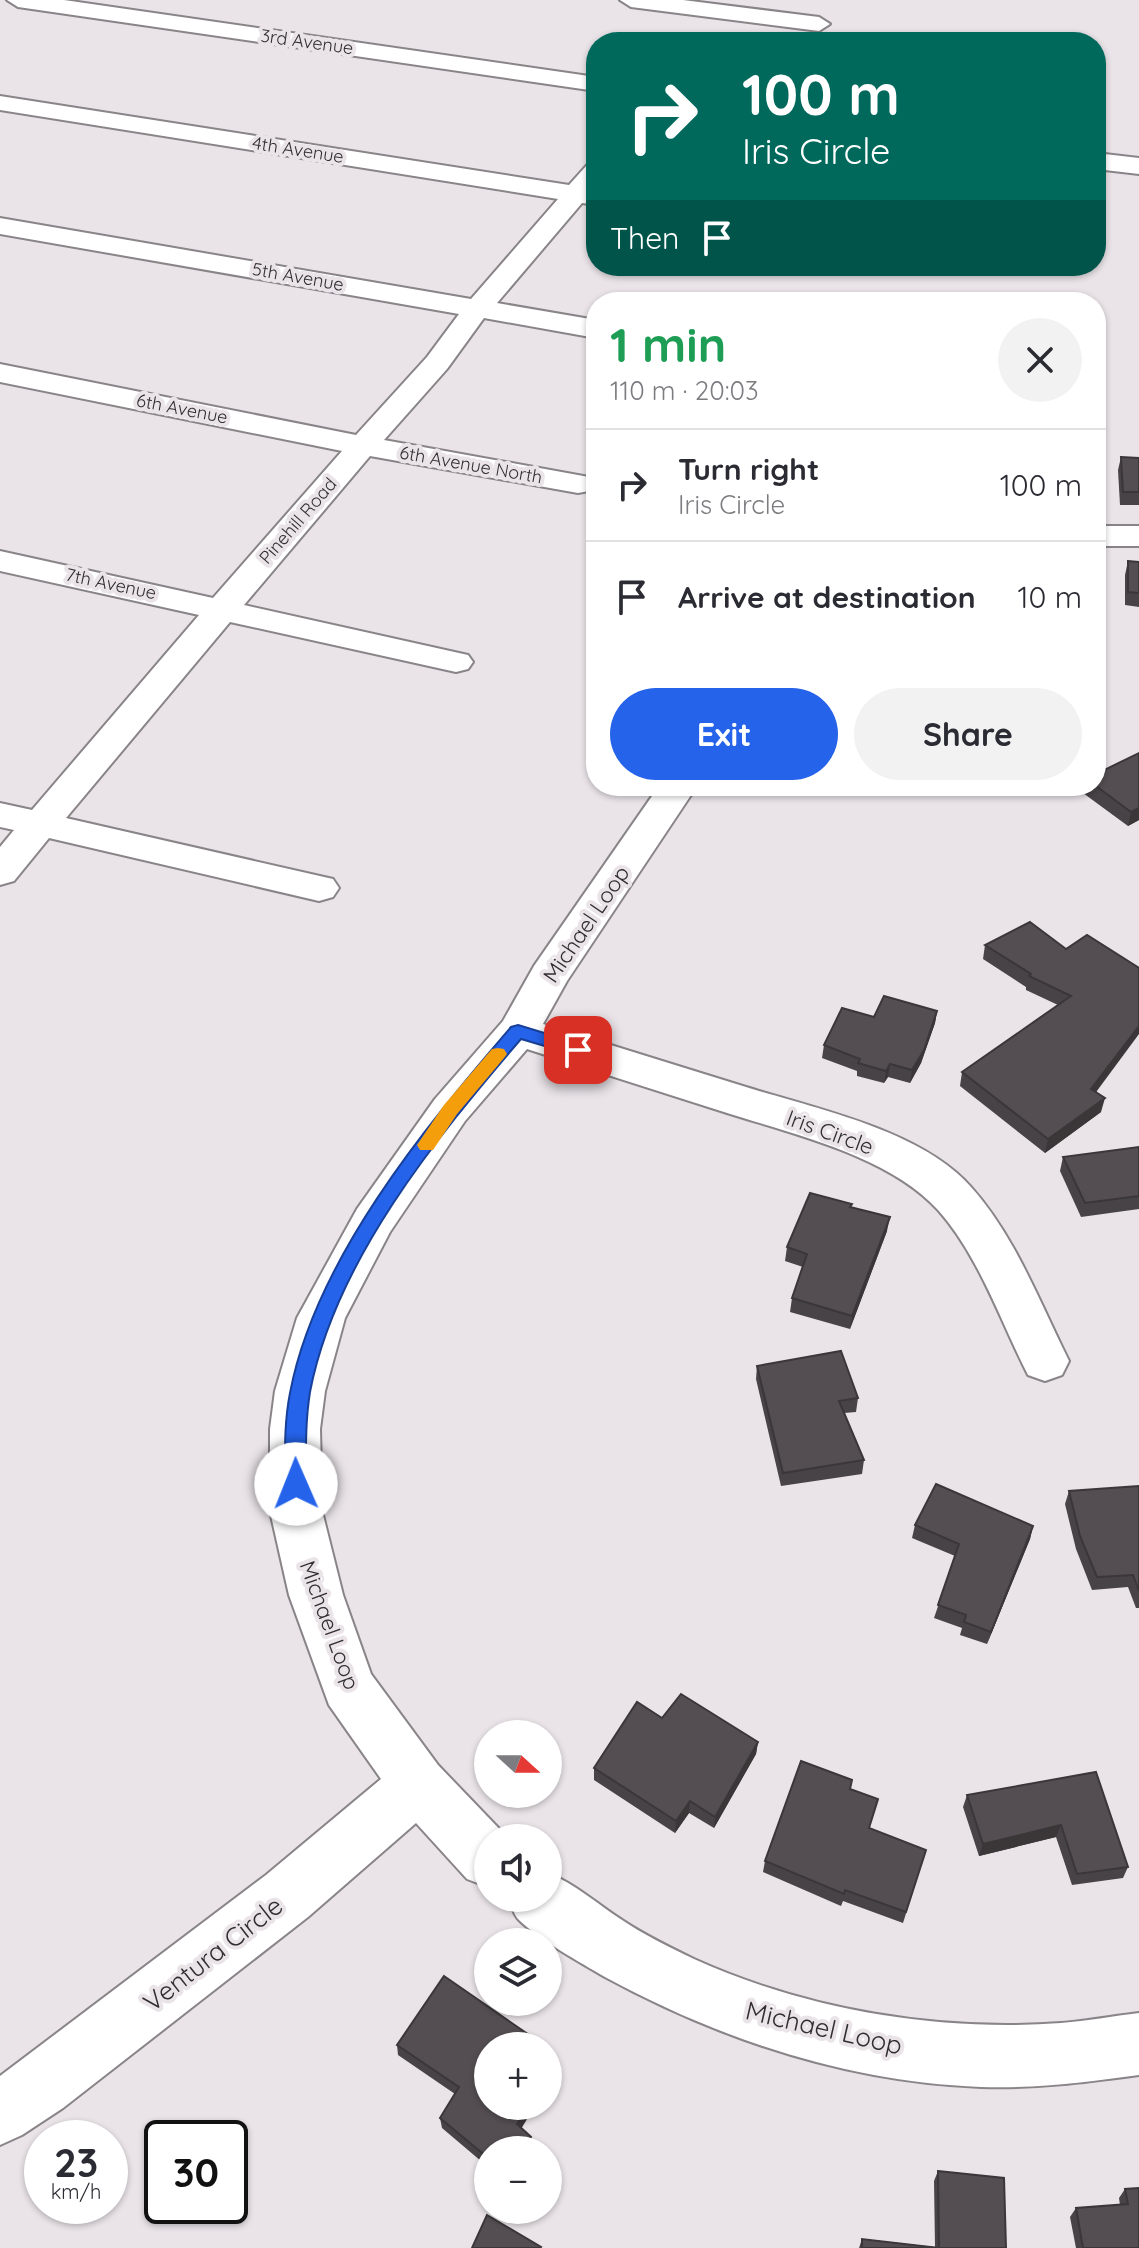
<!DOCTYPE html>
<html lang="en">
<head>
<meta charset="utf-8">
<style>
  :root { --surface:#fff; --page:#f2f2f3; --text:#2b2b33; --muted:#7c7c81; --line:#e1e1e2; --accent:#2563eb }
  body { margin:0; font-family:Quicksand,sans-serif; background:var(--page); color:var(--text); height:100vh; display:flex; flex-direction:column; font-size:30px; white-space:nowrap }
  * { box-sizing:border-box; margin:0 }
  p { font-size:26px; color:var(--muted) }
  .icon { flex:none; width:44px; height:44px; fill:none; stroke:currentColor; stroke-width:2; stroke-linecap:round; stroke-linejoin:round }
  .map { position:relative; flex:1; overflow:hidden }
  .details { position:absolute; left:586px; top:292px; width:520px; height:504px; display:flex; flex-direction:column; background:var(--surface); border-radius:32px; box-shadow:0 2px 6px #0004 }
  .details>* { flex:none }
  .guide { position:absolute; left:586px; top:32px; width:520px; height:244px; border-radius:32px; box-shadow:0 2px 6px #0004; background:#00695c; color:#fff; overflow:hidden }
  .needle { width:52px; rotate:111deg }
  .fabs { position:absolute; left:474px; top:1720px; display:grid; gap:16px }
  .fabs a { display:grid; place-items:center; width:88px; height:88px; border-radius:50%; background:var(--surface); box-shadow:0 2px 6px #0004; font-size:40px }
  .speed { position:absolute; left:24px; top:2120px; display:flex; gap:16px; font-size:40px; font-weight:700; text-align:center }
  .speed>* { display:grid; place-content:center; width:104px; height:104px; border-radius:50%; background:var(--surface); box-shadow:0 2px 6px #0004; line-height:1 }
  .speed small { font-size:20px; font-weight:400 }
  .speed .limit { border:4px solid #111; border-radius:12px; background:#fff; color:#111 }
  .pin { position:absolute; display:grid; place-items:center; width:68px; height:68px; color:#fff; margin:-34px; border-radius:16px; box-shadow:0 4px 12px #0006 }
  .me { position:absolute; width:88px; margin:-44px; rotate:359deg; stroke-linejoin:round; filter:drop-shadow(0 0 6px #0008) }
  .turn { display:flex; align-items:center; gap:28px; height:168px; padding:0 24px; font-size:36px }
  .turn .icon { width:104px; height:104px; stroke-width:2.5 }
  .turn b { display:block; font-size:56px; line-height:68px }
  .then { display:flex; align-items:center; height:76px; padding:0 24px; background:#0003; gap:16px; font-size:30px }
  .round { display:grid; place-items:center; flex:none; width:84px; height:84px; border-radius:42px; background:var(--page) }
  .head { display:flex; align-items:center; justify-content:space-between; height:136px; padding:0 24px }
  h1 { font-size:48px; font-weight:700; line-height:60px; color:#1e9e55 }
  .action { display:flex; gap:16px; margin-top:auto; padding:16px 24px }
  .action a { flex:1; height:92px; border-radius:48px; background:var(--accent); color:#fff; font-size:32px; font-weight:700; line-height:92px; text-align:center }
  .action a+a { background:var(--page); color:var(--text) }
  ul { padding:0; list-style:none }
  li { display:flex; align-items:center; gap:24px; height:112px; padding:0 24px; border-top:2px solid var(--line) }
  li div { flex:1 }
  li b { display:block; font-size:30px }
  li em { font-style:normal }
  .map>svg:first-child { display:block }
</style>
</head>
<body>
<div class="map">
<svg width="1139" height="2248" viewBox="0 0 1139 2248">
  <rect width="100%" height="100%" fill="#eae4e9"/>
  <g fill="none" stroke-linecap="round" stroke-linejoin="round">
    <defs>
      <g id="minor">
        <polygon points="7,0 64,0 596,77 596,91 18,7"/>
        <polygon points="620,0 683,0 819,17 830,24 819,31 631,7"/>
        <polygon points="0,96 569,185 587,165 596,162 594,189 596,205 582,203 497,303 596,320 596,338 484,318 447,369 384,440 578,475 589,477 594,484 589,491 578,493 370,456 244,605 468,655 473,662 468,669 456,672 230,622 66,818 333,879 339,888 333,897 319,901 49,838 14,881 0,885 0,847 14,830 0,827 0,803 32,810 199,615 0,571 0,551 213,598 342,451 0,382 0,364 356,435 427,357 459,314 0,234 0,218 471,299 558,199 0,110"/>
        <polygon points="1096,153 1139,158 1139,174 1096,169"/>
        <rect x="1096" y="526" width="43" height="20"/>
        <path d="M659,786H697L567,981L543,1024C611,1045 678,1066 746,1087C816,1109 921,1130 971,1187C1015,1236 1040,1303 1069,1361L1062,1375L1045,1381L1028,1375C1000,1320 979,1256 938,1210C888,1155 792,1134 724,1112C658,1091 592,1070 527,1049L465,1121L390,1232L345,1318L325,1391L320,1429L322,1511L343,1595L371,1674L438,1765L508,1838H488V1887L467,1879L416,1823L308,1917L63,2108L22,2135L0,2145V2076L266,1875L381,1779L329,1705L289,1595L270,1511V1429L275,1391L297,1318L357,1209L435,1099L503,1021L534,966Z"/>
        <path d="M548,1873C574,1883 596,1903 619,1918C642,1934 669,1947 694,1959C807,2010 938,2032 1061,2023C1087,2021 1113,2016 1139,2013V2075C1087,2082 1034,2089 981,2087C849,2082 721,2040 605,1977C581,1963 538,1939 519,1920C514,1915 511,1905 508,1898H548Z"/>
      </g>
    </defs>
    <use href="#minor" stroke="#898488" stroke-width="4"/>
    <use href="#minor" fill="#fff" fill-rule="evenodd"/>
  </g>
  <g fill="#484347">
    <polygon points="1121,457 1139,458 1139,505 1120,505 1118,470"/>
    <polygon points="1128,561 1139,562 1139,607 1125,605 1125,575"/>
    <polygon points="1096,774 1139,820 1128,826 1083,793 1085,786 1096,786"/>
    <polygon points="985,945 1066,949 1101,1112 1045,1153 960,1086 962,1072 1058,1005 1026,990 1026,987 983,959"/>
    <polygon points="937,1011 935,1023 921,1063 910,1083 888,1077 884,1083 857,1076 857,1071 822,1058 824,1045 874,1017"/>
    <polygon points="1139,1147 1139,1209 1081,1217 1060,1171 1063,1157"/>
    <polygon points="851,1207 887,1231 850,1329 790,1312 792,1298 803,1267 785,1261 787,1247"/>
    <polygon points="757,1366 858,1398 856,1412 844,1413 864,1460 862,1474 781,1486 756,1379"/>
    <polygon points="1139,1486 1139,1608 1136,1608 1128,1587 1092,1590 1076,1549 1065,1504 1069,1491"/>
    <polygon points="915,1525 1033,1526 1030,1539 987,1644 960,1635 962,1628 934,1618 955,1556 912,1538"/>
    <polygon points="662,1718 758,1742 756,1754 714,1828 689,1813 675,1833 594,1780 594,1768"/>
    <polygon points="1096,1772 1128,1867 1123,1878 1072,1885 1056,1837 979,1856 963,1807 967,1795"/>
    <polygon points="852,1780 850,1789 878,1799 869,1828 926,1850 903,1923 843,1901 841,1906 763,1872 765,1861"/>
    <polygon points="397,2045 522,2128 531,2137 531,2147 488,2150 488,2167 442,2128 440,2118 455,2094 398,2055"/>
    <polygon points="938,2171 1006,2248 859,2248 862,2239 935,2247 934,2181"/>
    <polygon points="1125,2189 1139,2248 1076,2248 1070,2217 1076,2208 1120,2205 1119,2198"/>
  </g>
  <g fill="#3b3739">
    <polygon points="1139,808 1139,820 1128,826 1131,812"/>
    <polygon points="937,1011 935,1023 921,1063 910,1083 912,1070"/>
    <polygon points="1139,1026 1139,1034 1088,1103 1091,1089"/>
    <polygon points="890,1064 888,1077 884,1083 886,1071"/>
    <polygon points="1105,1098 1101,1112 1045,1153 1048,1139"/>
    <polygon points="890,1217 887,1231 850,1329 852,1316"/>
    <polygon points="1033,1526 1030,1539 987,1644 991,1632"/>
    <polygon points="758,1742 756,1754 714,1828 715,1817"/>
    <polygon points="690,1801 689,1813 675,1833 676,1821"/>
    <polygon points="1061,1825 1056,1837 979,1856 983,1844"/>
    <polygon points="528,2106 535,2106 518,2134 517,2124"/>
    <polygon points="531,2137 531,2147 529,2150 522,2150"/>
  </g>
  <g fill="#544e52" stroke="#3b3739" stroke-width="2">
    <polygon points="1121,457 1139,458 1139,492 1123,492"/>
    <polygon points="1128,561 1139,562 1139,593 1128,592"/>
    <polygon points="1139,753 1139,808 1131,812 1096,786 1096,774"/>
    <polygon points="1030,922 1066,949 1087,935 1139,968 1139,1026 1091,1089 1105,1098 1048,1139 962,1072 1071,996 1029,976 1031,974 985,945"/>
    <polygon points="884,996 937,1011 924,1050 912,1070 890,1064 886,1071 858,1063 860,1059 824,1045 842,1008 874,1017"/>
    <polygon points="1139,1147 1139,1196 1085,1203 1063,1157"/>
    <polygon points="810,1193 852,1204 850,1207 890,1217 852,1316 792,1298 807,1254 787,1247"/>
    <polygon points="841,1351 858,1398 839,1401 864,1460 783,1473 757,1366"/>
    <polygon points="936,1484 1033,1526 991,1632 964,1622 966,1615 938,1605 959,1544 915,1525"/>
    <polygon points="1139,1486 1139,1591 1133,1575 1097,1577 1080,1536 1069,1491"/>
    <polygon points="681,1694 758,1742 715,1817 690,1801 676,1821 594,1768 637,1702 662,1718"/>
    <polygon points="801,1761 852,1780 850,1789 878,1799 869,1828 926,1850 906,1912 845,1890 844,1894 765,1861"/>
    <polygon points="1096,1772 1128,1867 1077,1874 1061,1825 983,1844 967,1795"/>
    <polygon points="444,1976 545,2046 488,2046 488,2106 528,2106 517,2124 531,2137 522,2150 488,2150 488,2158 440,2118 459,2087 397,2045"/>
    <polygon points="938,2171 1004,2178 1006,2248 862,2248 862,2239 939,2248"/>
    <polygon points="1139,2188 1139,2248 1083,2248 1076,2208 1128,2204 1125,2189"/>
    <polygon points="487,2215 541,2247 540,2248 472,2248"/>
  </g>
  <path fill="#2563eb" stroke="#184099" stroke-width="2" d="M518,1025L584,1045L586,1050L578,1056L521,1039C436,1138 335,1261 310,1392C305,1423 306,1453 306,1484L303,1490L296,1493L288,1490L285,1484C285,1453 284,1423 290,1393C315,1260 425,1127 511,1027Z"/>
  <polygon fill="#f59e0b" points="498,1048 504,1049 507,1054 504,1058 457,1114 433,1150 420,1150 417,1145 444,1105 492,1049"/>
  <g text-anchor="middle" stroke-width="8" stroke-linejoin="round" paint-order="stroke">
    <g font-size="18" fill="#302e2f" stroke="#eae4e9">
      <text transform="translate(307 42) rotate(8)" y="6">3rd Avenue</text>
      <text transform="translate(298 150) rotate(9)" y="6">4th Avenue</text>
      <text transform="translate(298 277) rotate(10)" y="6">5th Avenue</text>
      <text transform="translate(182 409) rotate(11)" y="6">6th Avenue</text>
      <text transform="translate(471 465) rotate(10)" y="6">6th Avenue North</text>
      <text transform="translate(298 521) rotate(-49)" y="6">Pinehill Road</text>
      <text transform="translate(111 584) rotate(12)" y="6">7th Avenue</text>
    </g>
    <g font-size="22" fill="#302e2f" stroke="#eae4e9">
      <text transform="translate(586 924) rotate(-56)" y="8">Michael Loop</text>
      <text transform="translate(830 1132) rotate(20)" y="8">Iris Circle</text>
      <text transform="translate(330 1625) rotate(70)" y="8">Michael Loop</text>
    </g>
    <g font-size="26" fill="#302e2f" stroke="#eae4e9">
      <text transform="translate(213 1954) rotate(-38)" y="9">Ventura Circle</text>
      <text transform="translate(824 2028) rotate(13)" y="9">Michael Loop</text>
    </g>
  </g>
</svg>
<div class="fabs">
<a><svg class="needle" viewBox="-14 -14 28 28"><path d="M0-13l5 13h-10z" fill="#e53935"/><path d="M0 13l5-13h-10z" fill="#7c7c81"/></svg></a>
<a><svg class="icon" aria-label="sound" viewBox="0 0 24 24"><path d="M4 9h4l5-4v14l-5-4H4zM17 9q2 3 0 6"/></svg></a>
<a><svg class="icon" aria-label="layers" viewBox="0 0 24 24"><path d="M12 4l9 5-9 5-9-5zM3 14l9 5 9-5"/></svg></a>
<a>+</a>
<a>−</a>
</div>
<div class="speed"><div>23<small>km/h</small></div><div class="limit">30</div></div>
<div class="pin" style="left:578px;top:1050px;background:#d93025"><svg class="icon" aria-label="arrive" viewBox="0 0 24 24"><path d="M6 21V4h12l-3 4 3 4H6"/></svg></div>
<svg class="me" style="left:296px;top:1484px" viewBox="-20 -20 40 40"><circle r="19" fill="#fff"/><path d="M0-13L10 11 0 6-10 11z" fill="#2563eb"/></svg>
<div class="guide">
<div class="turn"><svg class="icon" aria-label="right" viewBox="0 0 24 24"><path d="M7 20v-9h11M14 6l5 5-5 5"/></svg><div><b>100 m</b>Iris Circle</div></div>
<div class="then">Then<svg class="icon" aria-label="arrive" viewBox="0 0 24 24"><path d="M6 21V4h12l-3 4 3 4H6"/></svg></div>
</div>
<section class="details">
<div class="head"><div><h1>1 min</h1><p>110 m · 20:03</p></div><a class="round"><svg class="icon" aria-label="close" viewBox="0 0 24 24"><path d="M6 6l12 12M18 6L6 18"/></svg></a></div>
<ul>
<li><svg class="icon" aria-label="right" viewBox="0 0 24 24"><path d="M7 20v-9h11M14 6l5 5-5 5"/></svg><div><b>Turn right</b><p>Iris Circle</p></div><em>100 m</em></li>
<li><svg class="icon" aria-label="arrive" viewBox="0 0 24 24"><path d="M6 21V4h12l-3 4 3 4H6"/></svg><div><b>Arrive at destination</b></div><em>10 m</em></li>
</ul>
<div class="action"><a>Exit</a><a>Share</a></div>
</section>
</div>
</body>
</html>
